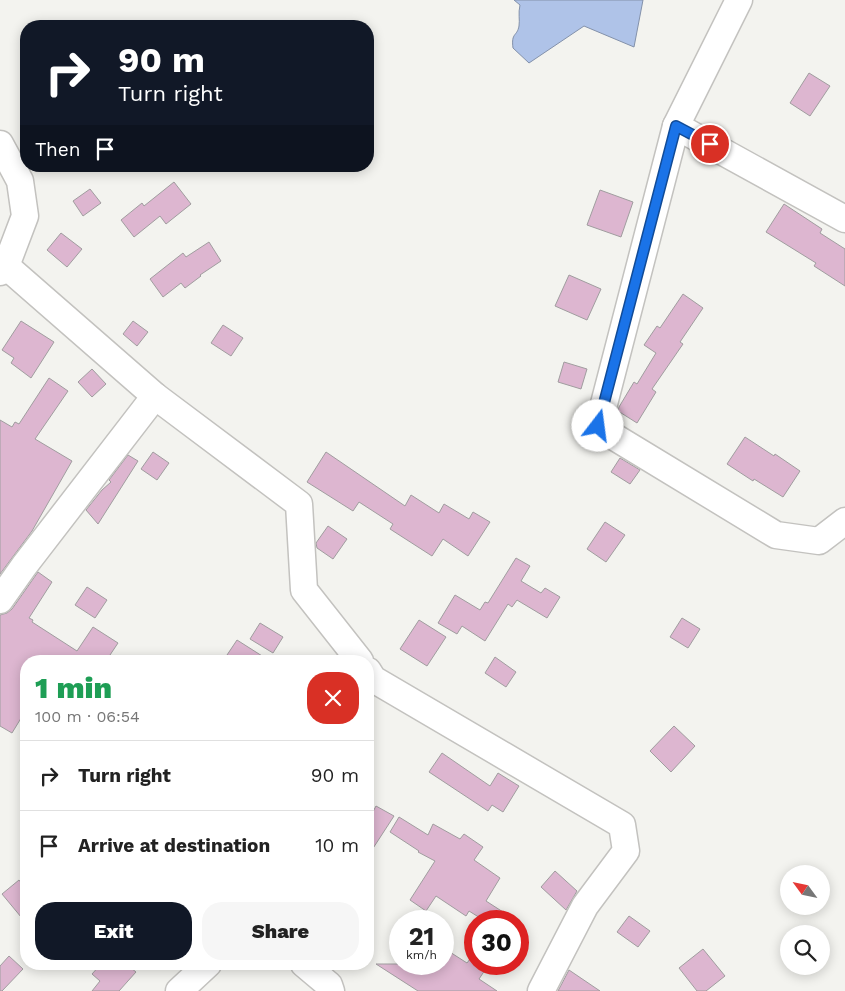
<!DOCTYPE html>
<html lang="en">
<head>
<meta charset="utf-8">
<style>
  :root { --surface:#fff; --page:#f6f6f6; --text:#222; --muted:#767676; --line:#e0e0e0; --accent:#111827 }
  body { margin:0; font-family:"Work Sans",sans-serif; background:var(--page); color:var(--text); height:100vh; display:flex; flex-direction:column; font-size:19px; white-space:nowrap }
  * { box-sizing:border-box; margin:0 }
  p { font-size:16px; color:var(--muted) }
  .icon { flex:none; width:28px; height:28px; fill:none; stroke:currentColor; stroke-width:2; stroke-linecap:round; stroke-linejoin:round }
  .map { position:relative; flex:1; overflow:hidden }
  .side { position:absolute; left:20px; top:655px; width:354px; height:315px; display:flex; flex-direction:column; background:var(--surface); border-radius:20px; box-shadow:0 2px 12px #0003 }
  .side>* { flex:none }
  .banner { position:absolute; left:20px; top:20px; width:354px; height:152px; border-radius:20px; box-shadow:0 2px 12px #0003; background:#111827; color:#fff; overflow:hidden }
  .needle { width:32px; rotate:303deg }
  .buttons { position:absolute; left:780px; top:865px; display:grid; gap:10px }
  .buttons a { display:grid; place-items:center; width:50px; height:50px; border-radius:50%; background:var(--surface); box-shadow:0 2px 12px #0003; font-size:25px }
  .speed { position:absolute; left:389px; top:910px; display:flex; gap:10px; font-size:25px; font-weight:700; text-align:center }
  .speed>* { display:grid; place-content:center; width:65px; height:65px; border-radius:50%; background:var(--surface); box-shadow:0 2px 12px #0003; line-height:1 }
  .speed small { font-size:12px; font-weight:400 }
  .speed .limit { border:8px solid #d22; background:#fff; color:#111 }
  .pin { position:absolute; display:grid; place-items:center; width:42px; height:42px; color:#fff; margin:-21px; border:2px solid #fff; border-radius:50%; box-shadow:0 1px 5px #0007 }
  .me { position:absolute; width:55px; margin:-28px; rotate:15deg; stroke-linejoin:round; filter:drop-shadow(0 0 4px #0008) }
  .turn { display:flex; align-items:center; gap:18px; height:105px; padding:0 15px; font-size:22px }
  .turn .icon { width:65px; height:65px; stroke-width:2.5 }
  .turn b { display:block; font-size:35px; line-height:42px }
  .then { display:flex; align-items:center; height:48px; padding:0 15px; background:#0003; gap:10px; font-size:19px }
  .round { display:grid; place-items:center; flex:none; width:52px; height:52px; border-radius:20px; background:var(--page) }
  .summary { display:flex; align-items:center; justify-content:space-between; height:85px; padding:0 15px }
  h1 { font-size:30px; font-weight:800; line-height:38px; color:#1e9e55 }
  .action { display:flex; gap:10px; margin-top:auto; padding:10px 15px }
  .action a { flex:1; height:58px; border-radius:20px; background:var(--accent); color:#fff; font-size:20px; font-weight:800; line-height:58px; text-align:center }
  .action a+a { background:var(--page); color:var(--text) }
  ul { padding:0; list-style:none }
  li { display:flex; align-items:center; gap:15px; height:70px; padding:0 15px; border-top:1px solid var(--line) }
  li div { flex:1 }
  li b { display:block; font-size:19px }
  li em { font-style:normal }
  .map>svg:first-child { display:block }
</style>
</head>
<body>
<div class="map">
<svg width="845" height="991" viewBox="0 0 845 991">
  <rect width="100%" height="100%" fill="#f3f3ef"/>
  <path fill="#afc3e8" stroke="#8391aa" d="M514,0H643L634,47L584,26L529,63L513,48C511,32 517,37 519,26C520,20 518,13 520,5Z"/>
  <g fill="#ddb6d0" stroke="#a09d9f">
    <polygon points="809,73 830,86 810,116 790,103"/>
    <polygon points="174,182 191,204 166,224 160,216 134,237 121,220 142,203 144,206"/>
    <polygon points="90,189 101,203 83,216 73,201"/>
    <polygon points="600,190 633,202 621,237 587,225"/>
    <polygon points="784,204 822,229 820,233 845,249 845,286 814,266 816,263 766,232"/>
    <polygon points="61,233 82,249 67,267 47,250"/>
    <polygon points="209,242 221,261 200,275 201,276 185,288 181,283 163,297 150,279 183,253 186,257"/>
    <polygon points="569,275 601,289 587,320 555,306"/>
    <polygon points="683,294 703,308 680,342 683,344 652,389 656,392 637,423 618,411 619,407 634,382 637,384 656,353 644,345 657,326 660,328"/>
    <polygon points="21,321 54,342 31,378 11,363 14,358 2,350"/>
    <polygon points="133,321 148,332 137,346 123,334"/>
    <polygon points="223,325 243,338 231,356 211,343"/>
    <polygon points="564,362 587,369 581,389 558,382"/>
    <polygon points="92,369 106,384 92,397 78,382"/>
    <polygon points="49,378 68,391 35,439 72,461 32,531 0,574 0,420 12,427 15,422 19,424"/>
    <polygon points="745,437 774,456 775,454 800,471 783,497 754,479 753,481 727,464"/>
    <polygon points="153,452 169,463 157,480 141,469"/>
    <polygon points="326,452 405,506 411,495 439,513 444,504 469,519 473,512 490,522 468,556 443,539 432,556 390,529 393,524 359,502 353,511 307,482"/>
    <polygon points="128,455 138,461 98,524 86,510 102,490 111,482 109,480"/>
    <polygon points="620,458 640,470 630,484 611,472"/>
    <polygon points="605,522 625,535 606,562 587,549"/>
    <polygon points="328,526 347,539 333,559 317,548 316,543"/>
    <polygon points="516,558 530,566 521,581 541,593 545,588 560,597 547,618 517,600 512,607 508,604 485,641 462,626 457,634 438,623 455,595 480,610 485,602 488,603"/>
    <polygon points="38,572 52,582 29,618 33,620 32,622 77,651 93,627 118,643 106,661 26,661 26,710 12,733 0,726 0,615 7,613 12,609"/>
    <polygon points="87,587 107,600 95,618 75,605"/>
    <polygon points="682,618 700,629 688,648 670,637"/>
    <polygon points="419,620 446,637 427,666 400,649"/>
    <polygon points="260,623 283,637 273,653 250,639"/>
    <polygon points="237,640 270,661 223,661"/>
    <polygon points="495,657 516,672 506,687 485,673"/>
    <polygon points="674,726 695,746 671,772 650,751"/>
    <polygon points="442,753 490,786 498,773 519,786 503,812 492,805 488,811 429,772"/>
    <polygon points="376,806 394,816 368,856 368,821"/>
    <polygon points="399,817 428,835 433,824 460,839 464,834 483,847 474,860 500,878 486,901 517,921 485,921 469,911 466,916 436,896 426,911 410,900 435,861 418,852 419,851 390,832"/>
    <polygon points="555,871 577,891 566,910 541,887"/>
    <polygon points="19,880 26,889 26,923 2,894"/>
    <polygon points="629,916 650,931 638,947 617,932"/>
    <polygon points="442,947 467,963 470,959 485,970 479,979 497,991 418,991 376,964 442,964"/>
    <polygon points="703,949 725,976 706,991 697,991 679,968"/>
    <polygon points="9,956 23,969 2,991 0,991 0,966"/>
    <polygon points="101,964 126,964 136,972 119,991 92,991 100,981 92,974"/>
    <polygon points="569,970 600,991 558,991"/>
  </g>
  <g fill="none" stroke-linecap="round" stroke-linejoin="round">
    <defs>
      <g id="street">
        <polyline points="739,0 676,126 598,427 776,535 819,541 845,521"/>
        <polyline points="676,126 845,219"/>
        <polyline points="0,144 20,181 25,216 6,266 0,272"/>
        <polyline points="6,266 155,396 299,504 304,590 360,661"/>
        <polyline points="0,600 24,566 155,396"/>
        <polyline points="368,671 373,679 622,825 626,851 585,906 541,991"/>
        <polyline points="304,964 329,985 331,991"/>
        <polyline points="179,991 208,964"/>
      </g>
    </defs>
    <use href="#street" stroke="#c3c2bf" stroke-width="29"/>
    <use href="#street" stroke="#fff" stroke-width="26"/>
  </g>
  <g fill="none" stroke-linecap="round" stroke-linejoin="round">
    <defs>
      <polyline id="route" points="598,426 676,126 710,144"/>
    </defs>
    <use href="#route" stroke="#114b97" stroke-width="12"/>
    <use href="#route" stroke="#1a73e8" stroke-width="9"/>
  </g>
</svg>
<div class="buttons">
<a><svg class="needle" viewBox="-14 -14 28 28"><path d="M0-13l5 13h-10z" fill="#e53935"/><path d="M0 13l5-13h-10z" fill="#767676"/></svg></a>
<a><svg class="icon" aria-label="search" viewBox="0 0 24 24"><circle cx="10" cy="10" r="6"/><path d="M15 15l6 6"/></svg></a>
</div>
<div class="speed"><div>21<small>km/h</small></div><div class="limit">30</div></div>
<div class="pin" style="left:710px;top:144px;background:#d93025"><svg class="icon" aria-label="arrive" viewBox="0 0 24 24"><path d="M6 21V4h12l-3 4 3 4H6"/></svg></div>
<svg class="me" style="left:598px;top:426px" viewBox="-20 -20 40 40"><circle r="19" fill="#fff"/><path d="M0-13L10 11 0 6-10 11z" fill="#1a73e8"/></svg>
<div class="banner">
<div class="turn"><svg class="icon" aria-label="right" viewBox="0 0 24 24"><path d="M7 20v-9h11M14 6l5 5-5 5"/></svg><div><b>90 m</b>Turn right</div></div>
<div class="then">Then<svg class="icon" aria-label="arrive" viewBox="0 0 24 24"><path d="M6 21V4h12l-3 4 3 4H6"/></svg></div>
</div>
<section class="side">
<div class="summary"><div><h1>1 min</h1><p>100 m · 06:54</p></div><a class="round" style="background:#d93025;color:#fff"><svg class="icon" aria-label="close" viewBox="0 0 24 24"><path d="M6 6l12 12M18 6L6 18"/></svg></a></div>
<ul>
<li><svg class="icon" aria-label="right" viewBox="0 0 24 24"><path d="M7 20v-9h11M14 6l5 5-5 5"/></svg><div><b>Turn right</b></div><em>90 m</em></li>
<li><svg class="icon" aria-label="arrive" viewBox="0 0 24 24"><path d="M6 21V4h12l-3 4 3 4H6"/></svg><div><b>Arrive at destination</b></div><em>10 m</em></li>
</ul>
<div class="action"><a>Exit</a><a>Share</a></div>
</section>
</div>
</body>
</html>
